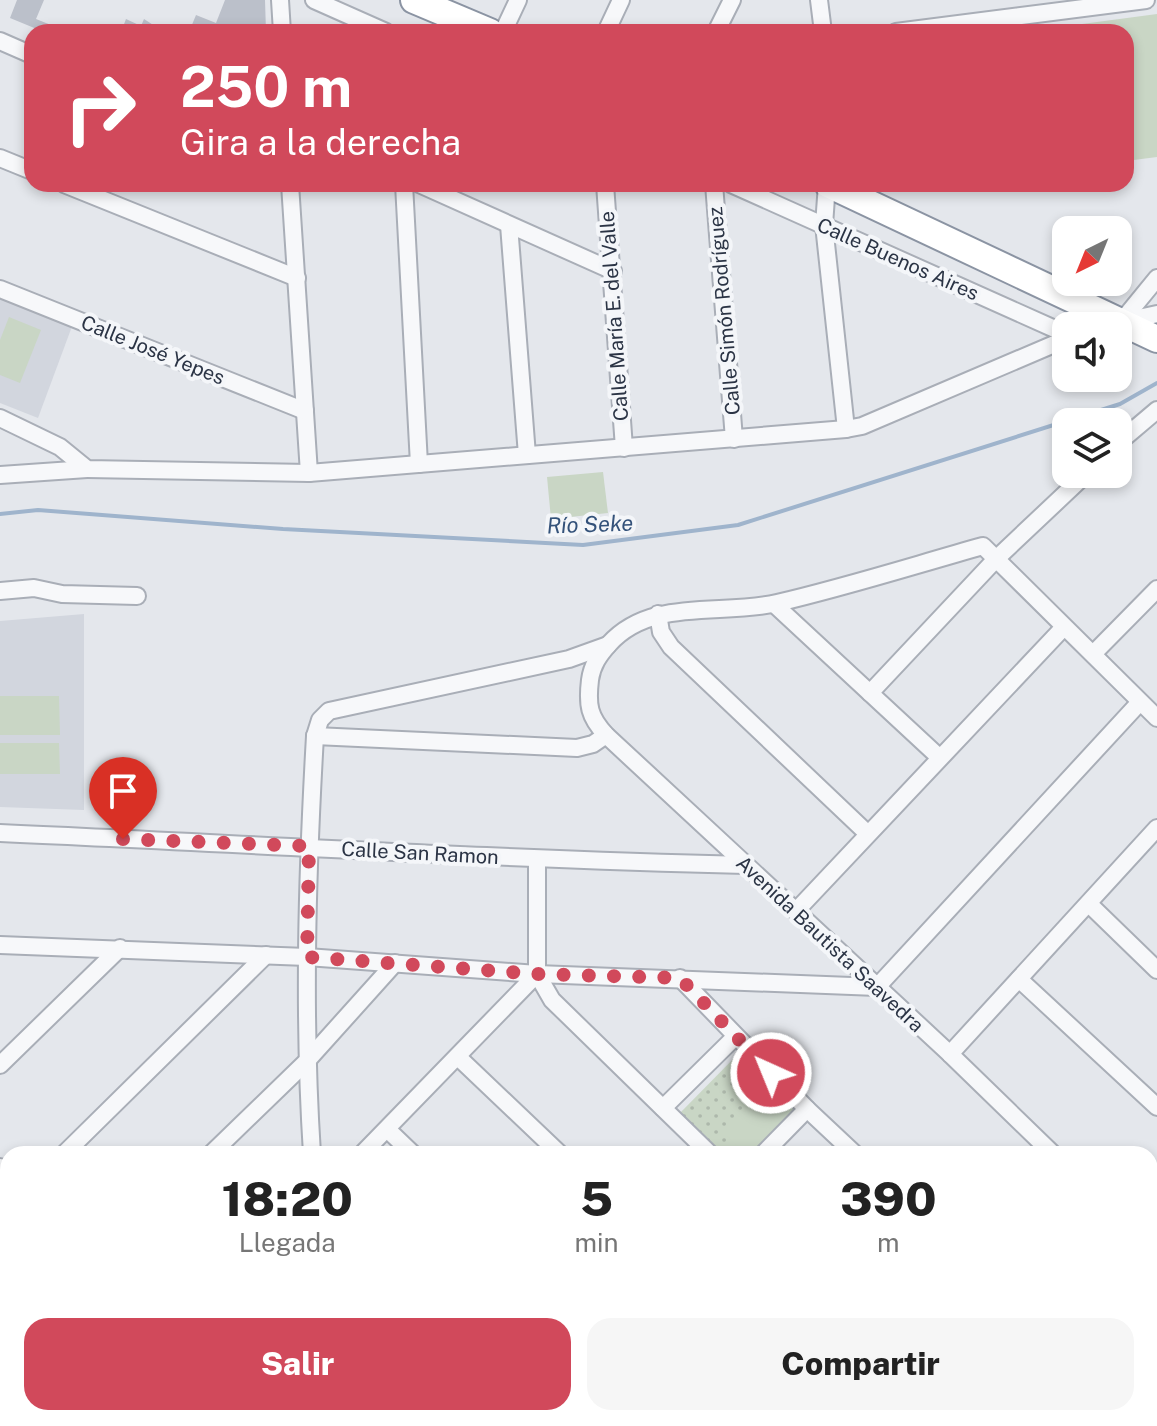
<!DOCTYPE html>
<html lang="es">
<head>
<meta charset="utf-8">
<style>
  :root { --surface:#fff; --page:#f6f6f6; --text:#222; --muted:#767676; --accent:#d1495b }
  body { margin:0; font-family:"Public Sans",sans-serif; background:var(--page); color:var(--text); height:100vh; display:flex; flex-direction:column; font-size:30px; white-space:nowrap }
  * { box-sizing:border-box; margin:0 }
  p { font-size:26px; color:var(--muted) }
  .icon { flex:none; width:44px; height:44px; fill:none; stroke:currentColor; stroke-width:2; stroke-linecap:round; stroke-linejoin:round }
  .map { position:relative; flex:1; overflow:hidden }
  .panel { position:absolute; left:0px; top:1146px; width:1158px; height:280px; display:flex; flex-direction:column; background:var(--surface); border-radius:24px 24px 0 0; box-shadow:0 4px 12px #0003 }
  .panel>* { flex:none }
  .hud { position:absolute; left:24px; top:24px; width:1110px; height:168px; border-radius:24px; box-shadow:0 4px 12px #0003; background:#d1495b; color:#fff; overflow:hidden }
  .needle { width:52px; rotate:223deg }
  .tools { position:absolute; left:1052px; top:216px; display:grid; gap:16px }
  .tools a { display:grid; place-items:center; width:80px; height:80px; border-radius:16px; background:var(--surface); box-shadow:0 4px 12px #0003; font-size:40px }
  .pin { position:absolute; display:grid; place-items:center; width:68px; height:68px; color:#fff; margin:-82px -34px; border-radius:50% 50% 50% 0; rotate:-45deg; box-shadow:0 0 8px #0007 }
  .pin .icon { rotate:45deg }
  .me { position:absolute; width:88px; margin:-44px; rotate:316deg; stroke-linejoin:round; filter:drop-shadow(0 0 6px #0008) }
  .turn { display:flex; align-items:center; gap:28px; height:168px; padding:0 24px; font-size:36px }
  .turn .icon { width:104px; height:104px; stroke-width:2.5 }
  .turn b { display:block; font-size:56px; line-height:68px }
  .eta { display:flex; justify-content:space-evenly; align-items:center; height:136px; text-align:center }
  .eta b { font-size:48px; font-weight:800; line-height:56px }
  .action { display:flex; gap:16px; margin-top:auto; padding:16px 24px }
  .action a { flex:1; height:92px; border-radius:24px; background:var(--accent); color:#fff; font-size:32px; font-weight:800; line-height:92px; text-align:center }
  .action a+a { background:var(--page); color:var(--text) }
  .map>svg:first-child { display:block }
</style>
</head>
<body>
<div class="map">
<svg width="1157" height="1426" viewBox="0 0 1157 1426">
  <defs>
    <pattern id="grass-dots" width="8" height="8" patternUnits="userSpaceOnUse" patternTransform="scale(2)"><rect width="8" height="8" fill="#c9d6c5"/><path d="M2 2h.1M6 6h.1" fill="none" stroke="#adb8ab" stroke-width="1.8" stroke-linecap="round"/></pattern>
  </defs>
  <rect width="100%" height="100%" fill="#e4e7ec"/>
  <g fill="#d2d6de">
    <polygon points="0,292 74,321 38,418 0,403"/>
    <polygon points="84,614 84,810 0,807 0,621"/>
    <polygon points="858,1418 1027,1418 1020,1426 866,1426"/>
  </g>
  <g fill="url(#grass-dots)">
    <polygon points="741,1051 804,1116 764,1154 719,1154 680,1113"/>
    <polygon points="8,1217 8,1291 0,1283 0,1225"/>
  </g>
  <g fill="#c9d6c5">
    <polygon points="1157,14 1157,157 1126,161 1126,32 1022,32"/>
    <polygon points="9,317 41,330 20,383 0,375 0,340"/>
    <polygon points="603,472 608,513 551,519 547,477"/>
    <polygon points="0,696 59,696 60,735 0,735"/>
    <polygon points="0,743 59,743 60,774 0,774"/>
    <polygon points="768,1091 793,1116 755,1154 746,1154 725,1134"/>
    <polygon points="1157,1301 1157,1426 1044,1426 1051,1418 1150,1418 1150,1308"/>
  </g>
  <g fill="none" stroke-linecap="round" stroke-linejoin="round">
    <polyline stroke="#9fb4cc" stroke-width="4" points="0,514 38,510 283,529 583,545 738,525 1120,404 1157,383"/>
  </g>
  <g fill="#bbc0ca">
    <polygon points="17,0 44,0 36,19 61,29 63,24 81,32 44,32 10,18"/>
    <polygon points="225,0 265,0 266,32 189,32 196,15 216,23"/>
    <polygon points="126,19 141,26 144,19 161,30 160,32 121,32"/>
  </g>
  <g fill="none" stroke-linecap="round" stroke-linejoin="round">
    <defs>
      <g id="minor">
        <polyline points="280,0 282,32"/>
        <polyline points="314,0 386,32"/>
        <polyline points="819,0 823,32"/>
        <polyline points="503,32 518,0"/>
        <polyline points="606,32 621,0"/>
        <polyline points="716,32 732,0"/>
        <polyline points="896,32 1146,0"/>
        <polyline points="0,41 32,55"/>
        <polyline points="0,158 32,171"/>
        <polyline points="64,184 297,278"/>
        <polyline points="290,184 309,473"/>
        <polyline points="404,184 419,464"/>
        <polyline points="419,184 613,271"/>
        <polyline points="605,184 624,448"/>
        <polyline points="714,184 734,439"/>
        <polyline points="731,184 1066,334"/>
        <polyline points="827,184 824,225 846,429"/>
        <polyline points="509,225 527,455"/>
        <polyline points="0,289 305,411"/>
        <polyline points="1120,322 1157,314"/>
        <polyline points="1121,322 1157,278"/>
        <polyline points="0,418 60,447 87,469 309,473 846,429 862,426 1066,339"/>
        <polyline points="1118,443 1157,410"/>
        <polyline points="0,475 87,469"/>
        <polyline points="0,591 34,588 62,594 137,596"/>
        <polyline points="774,604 939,757"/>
        <polyline points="658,614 661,632 671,647 868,834"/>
        <polyline points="1093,654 1157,589"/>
        <polyline points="870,693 996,559 1086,474"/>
        <polyline points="315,736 577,748 593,744 606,735"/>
        <path d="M0,833C248,844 496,859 745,865"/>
        <polyline points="537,860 537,974 552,1000 710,1154"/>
        <polyline points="1089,904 1157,970"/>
        <polyline points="796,911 1064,627"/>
        <polyline points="0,945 307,957 537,974 877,987 1140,702"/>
        <polyline points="680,978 807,1109 855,1154"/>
        <polyline points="1019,979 1157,1107"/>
        <polyline points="950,1054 1157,828"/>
        <polyline points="458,1057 560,1154"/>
        <polyline points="0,1065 120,948"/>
        <polyline points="663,1108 735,1037"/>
        <polyline points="388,1130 413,1154"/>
        <polyline points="64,1154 266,955"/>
        <polyline points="211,1154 306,1062 395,963"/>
        <path d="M312,1154C303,1015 307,875 315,736L320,720L329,711L569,659L608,645"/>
        <polyline points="362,1154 537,974"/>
        <polyline points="763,1154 807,1109"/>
        <path d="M1053,1154L950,1054L606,735C589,717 587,705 590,680C592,665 599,655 609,644C651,597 722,616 777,603C846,587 915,565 983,546L1157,718"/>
        <polyline points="0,1167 8,1175"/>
        <polyline points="1150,1201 1157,1194"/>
        <polyline points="0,1218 8,1210"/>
        <polyline points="1150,1247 1157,1253"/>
        <polyline points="0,1294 8,1302"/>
        <polyline points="0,1341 8,1331"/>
        <polyline points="126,1418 135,1426"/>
        <polyline points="390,1418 399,1426"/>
        <polyline points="540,1418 549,1426"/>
        <polyline points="691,1418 699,1426"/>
        <polyline points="844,1418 852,1426"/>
        <polyline points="79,1426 85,1418"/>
        <polyline points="236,1426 244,1418"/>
        <polyline points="357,1426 365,1418"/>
        <polyline points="790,1426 798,1418"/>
      </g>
      <g id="trunk">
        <polyline points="414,0 490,32"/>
        <polyline points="828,184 1157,339"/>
      </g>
    </defs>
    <use href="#minor" stroke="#a9aeb7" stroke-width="20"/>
    <use href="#trunk" stroke="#8b94a3" stroke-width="30"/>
    <use href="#minor" stroke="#f7f8fa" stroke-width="16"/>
    <use href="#trunk" stroke="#fff" stroke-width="26"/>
  </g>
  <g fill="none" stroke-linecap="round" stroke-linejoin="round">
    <polyline stroke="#d1495b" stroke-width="14" stroke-dasharray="0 25.2" points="123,839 309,846 307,957 537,974 680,978 771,1073"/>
  </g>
  <g text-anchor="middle" stroke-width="8" stroke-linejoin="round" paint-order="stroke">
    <g font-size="20" fill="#2b3445" stroke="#f4f6f9">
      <text transform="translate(898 259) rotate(24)" y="7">Calle Buenos Aires</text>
      <text transform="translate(724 311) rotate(-95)" y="7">Calle Simón Rodríguez</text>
      <text transform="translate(614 316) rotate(-94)" y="7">Calle María E. del Valle</text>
      <text transform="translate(153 350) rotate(22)" y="7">Calle José Yepes</text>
      <text transform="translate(420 853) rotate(3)" y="7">Calle San Ramon</text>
      <text transform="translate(830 944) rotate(43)" y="7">Avenida Bautista Saavedra</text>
    </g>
    <g font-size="22" font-style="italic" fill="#34527a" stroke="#f4f6f9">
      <text transform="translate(590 524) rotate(-2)" y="8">Río Seke</text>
    </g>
  </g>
</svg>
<div class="tools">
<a><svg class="needle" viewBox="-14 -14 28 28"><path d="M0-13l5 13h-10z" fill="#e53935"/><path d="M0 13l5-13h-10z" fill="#767676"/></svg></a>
<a><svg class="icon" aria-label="sound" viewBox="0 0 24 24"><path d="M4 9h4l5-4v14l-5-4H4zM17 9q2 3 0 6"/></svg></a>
<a><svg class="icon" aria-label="layers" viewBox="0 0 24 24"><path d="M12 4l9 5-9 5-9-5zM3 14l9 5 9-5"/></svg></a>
</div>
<div class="pin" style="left:123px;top:839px;background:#d93025"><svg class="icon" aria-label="arrive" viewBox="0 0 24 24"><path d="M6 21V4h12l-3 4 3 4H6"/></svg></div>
<svg class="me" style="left:771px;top:1073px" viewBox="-20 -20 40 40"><circle r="17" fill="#d1495b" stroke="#fff" stroke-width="3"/><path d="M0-11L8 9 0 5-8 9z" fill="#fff"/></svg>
<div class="hud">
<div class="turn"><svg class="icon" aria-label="right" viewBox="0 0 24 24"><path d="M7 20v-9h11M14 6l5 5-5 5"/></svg><div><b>250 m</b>Gira a la derecha</div></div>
</div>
<section class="panel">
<div class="eta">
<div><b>18:20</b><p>Llegada</p></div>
<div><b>5</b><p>min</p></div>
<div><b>390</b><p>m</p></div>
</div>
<div class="action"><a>Salir</a><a>Compartir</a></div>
</section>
</div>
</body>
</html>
